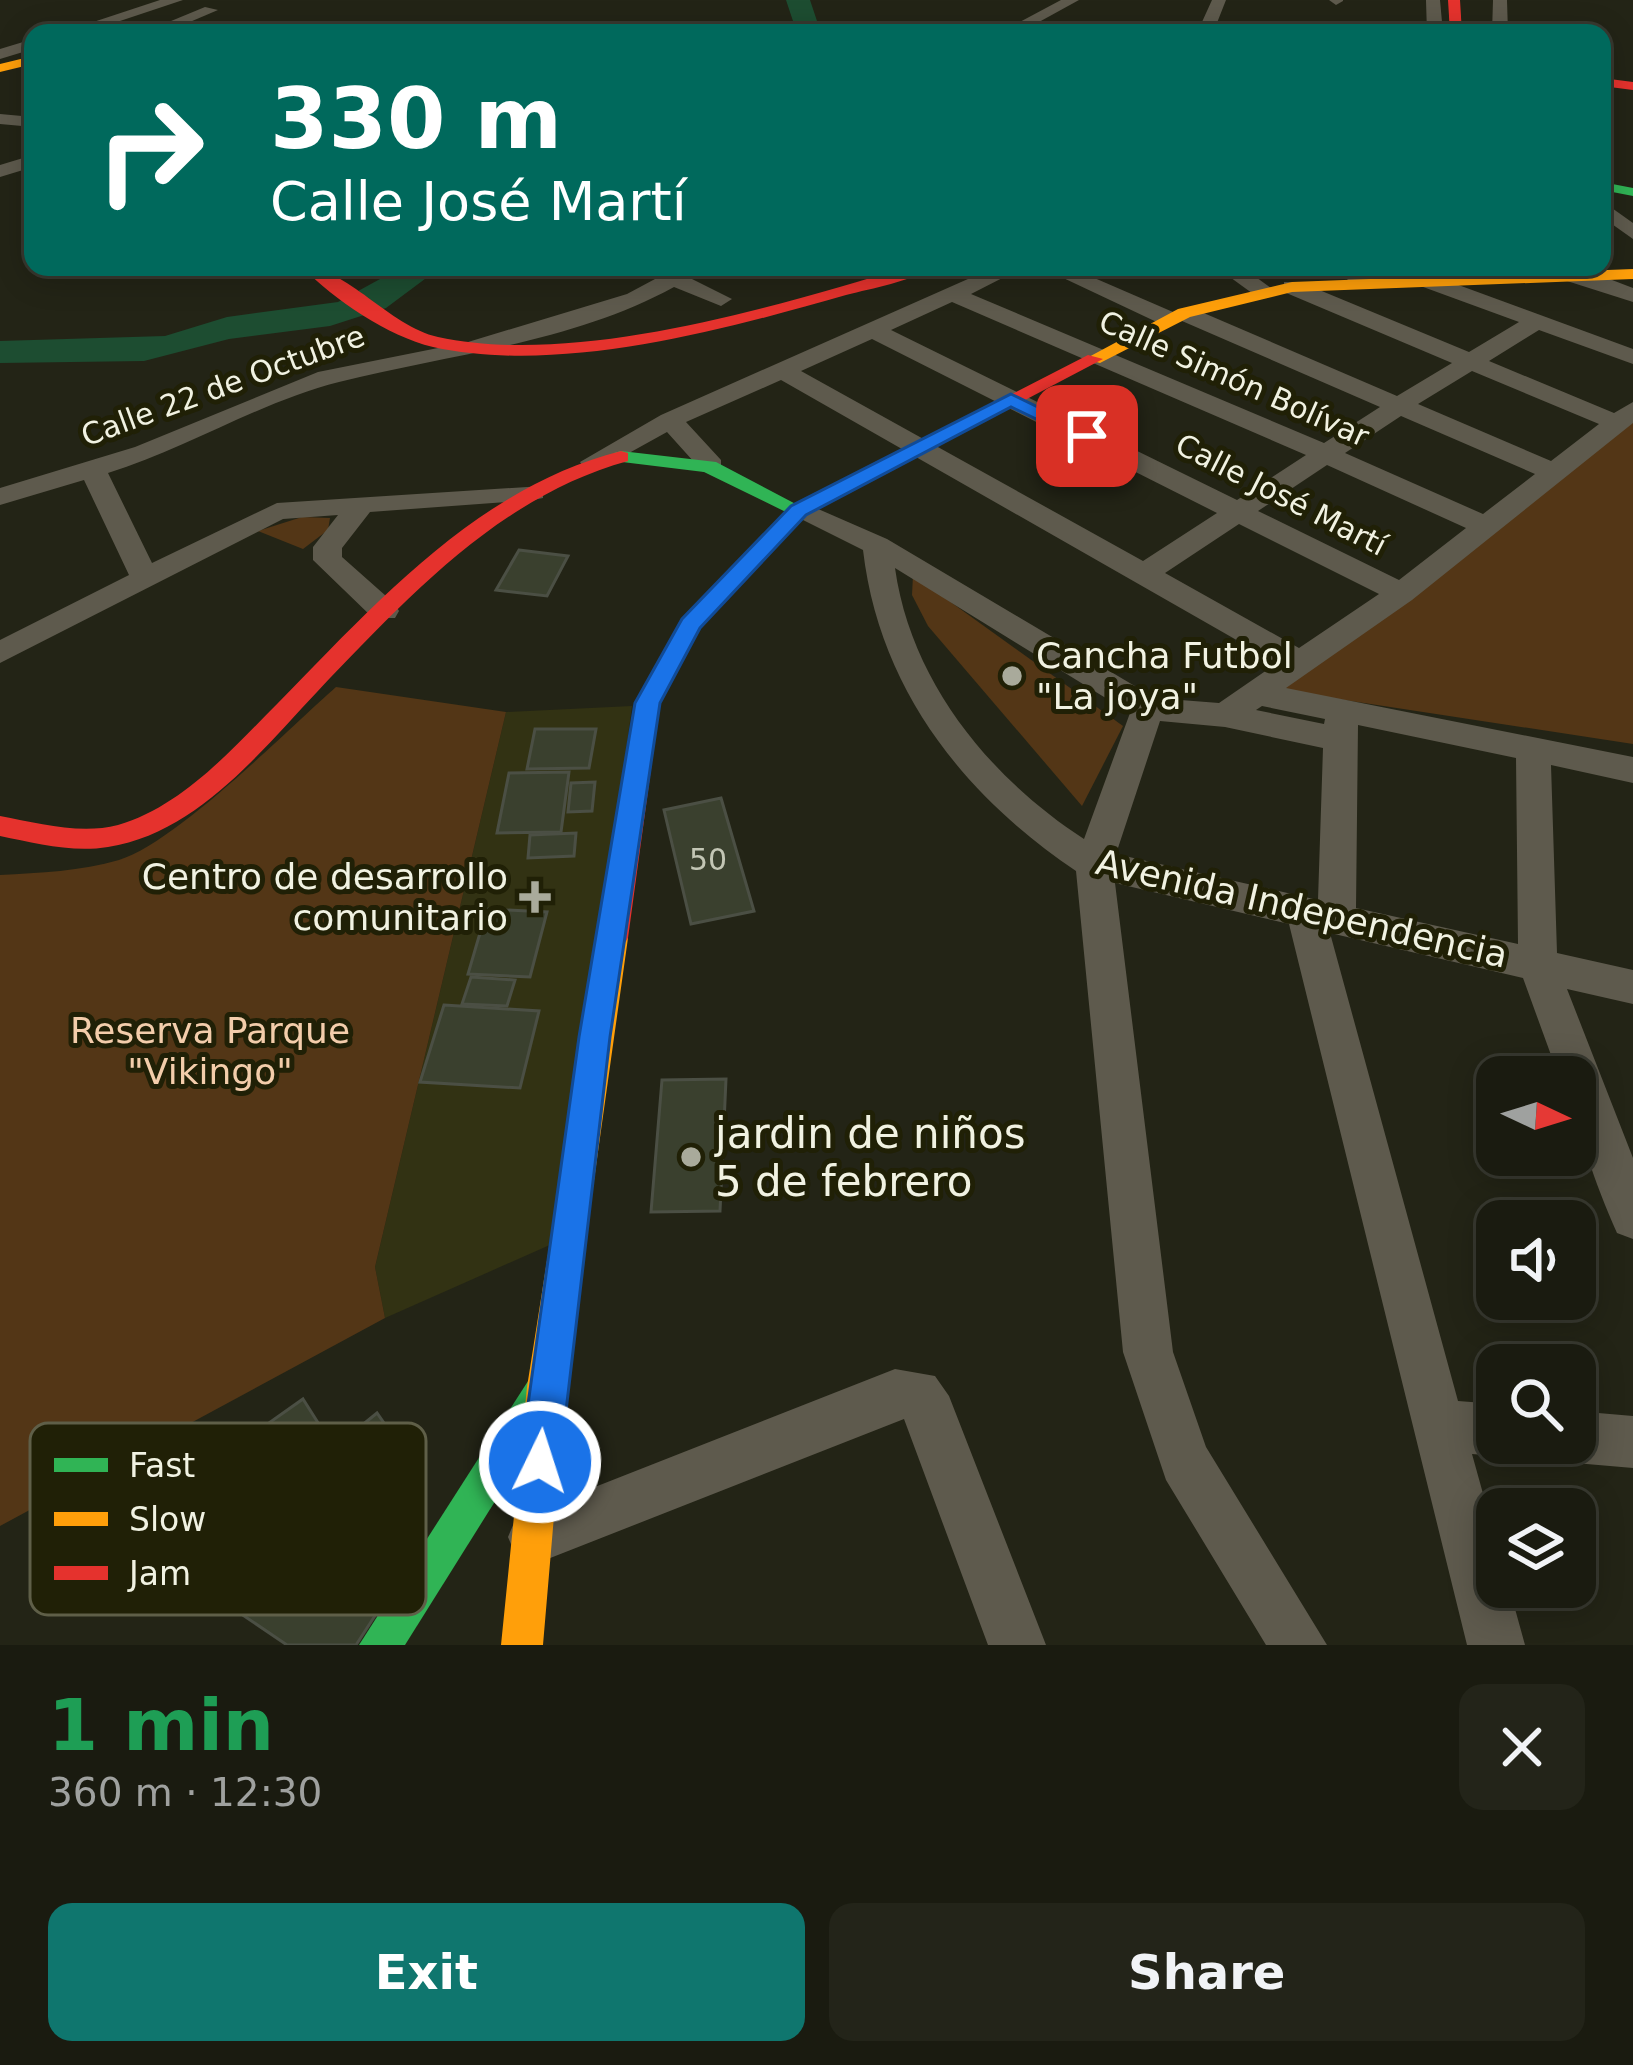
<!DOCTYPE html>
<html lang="en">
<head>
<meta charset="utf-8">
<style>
  :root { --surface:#1a1b10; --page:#232419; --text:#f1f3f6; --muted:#9fa19f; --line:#383930; --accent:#0f766e }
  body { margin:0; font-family:"DejaVu Sans",sans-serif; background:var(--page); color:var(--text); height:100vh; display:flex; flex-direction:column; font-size:45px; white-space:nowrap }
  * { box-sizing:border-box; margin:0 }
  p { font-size:39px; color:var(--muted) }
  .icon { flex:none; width:66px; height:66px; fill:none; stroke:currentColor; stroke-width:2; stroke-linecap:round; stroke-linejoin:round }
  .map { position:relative; height:1645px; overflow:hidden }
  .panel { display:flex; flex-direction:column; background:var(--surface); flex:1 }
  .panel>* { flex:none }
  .hud { position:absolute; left:24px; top:24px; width:1587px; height:252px; border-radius:24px; box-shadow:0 6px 30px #0003,0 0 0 3px var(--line); background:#00695c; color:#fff; overflow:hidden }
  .needle { width:78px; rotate:94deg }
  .fabs { position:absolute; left:1476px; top:1056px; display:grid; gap:24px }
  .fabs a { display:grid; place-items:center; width:120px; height:120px; border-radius:24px; background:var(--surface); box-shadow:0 6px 30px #0003,0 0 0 3px var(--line); font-size:60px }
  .pin { position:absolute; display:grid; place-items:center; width:102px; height:102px; color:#fff; margin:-51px; border-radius:24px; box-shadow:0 6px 18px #0006 }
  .me { position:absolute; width:132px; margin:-66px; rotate:4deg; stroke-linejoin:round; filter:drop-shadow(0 0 9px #0008) }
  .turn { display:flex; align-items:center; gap:42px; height:252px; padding:0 48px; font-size:54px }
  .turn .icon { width:156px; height:156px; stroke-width:2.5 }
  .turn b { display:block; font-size:84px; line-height:102px }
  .round { display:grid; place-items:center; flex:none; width:126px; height:126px; border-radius:24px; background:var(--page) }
  .head { display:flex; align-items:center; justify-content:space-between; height:204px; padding:0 48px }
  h1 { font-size:72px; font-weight:800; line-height:90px; color:#1e9e55 }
  .cta { display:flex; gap:24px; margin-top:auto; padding:24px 48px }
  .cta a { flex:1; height:138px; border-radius:24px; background:var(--accent); color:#fff; font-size:48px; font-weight:800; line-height:138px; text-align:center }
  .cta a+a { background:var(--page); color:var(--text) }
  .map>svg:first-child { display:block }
</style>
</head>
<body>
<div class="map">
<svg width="1633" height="1645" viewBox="0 0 1633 1645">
  <rect width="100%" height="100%" fill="#232416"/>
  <polygon fill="#323213" points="632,706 561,1240 385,1318 375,1267 506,712"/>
  <g fill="#533616">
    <polygon points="1633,413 1633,744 1279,690"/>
    <polygon points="302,517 330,518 328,530 303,549 258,531"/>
    <polygon points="913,575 1123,726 1082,806 928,626 912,595"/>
    <path d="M336,687L506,712L375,1267L385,1318L0,1526V875C40,873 81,871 119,860C177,842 287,730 336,687Z"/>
  </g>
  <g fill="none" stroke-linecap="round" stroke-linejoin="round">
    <g fill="#1d4d31" fill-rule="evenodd">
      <polygon points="786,0 810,0 817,21 813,33 789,33 793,21"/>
      <polygon points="402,267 441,267 386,308 330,326 229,339 144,361 0,363 0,341 165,336 227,317 338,302"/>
    </g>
  </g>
  <g fill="#3a402e" stroke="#4b4f44" stroke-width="3">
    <polygon points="519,550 568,556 547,596 496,590"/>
    <polygon points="535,729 596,729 589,768 527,769"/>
    <polygon points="569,772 561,832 497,833 509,773"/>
    <polygon points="595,782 592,811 568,812 571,783"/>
    <polygon points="721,798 754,911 691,924 664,810"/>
    <polygon points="576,833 574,856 528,858 530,835"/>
    <polygon points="487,909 547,912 530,977 468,974"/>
    <polygon points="471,977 515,980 507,1006 462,1004"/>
    <polygon points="444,1005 539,1011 520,1088 420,1082"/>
    <polygon points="726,1079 720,1211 651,1212 662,1080"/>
    <polygon points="303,1399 334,1448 377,1413 413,1465 372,1517 413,1557 356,1645 287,1645 225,1603 188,1480"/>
  </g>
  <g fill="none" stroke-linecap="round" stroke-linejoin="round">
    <g fill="#5e5a4d" fill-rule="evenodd">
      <polygon points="160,0 183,0 84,33 60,33"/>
      <polygon points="1061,0 1079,0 1019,33 999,33"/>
      <polygon points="1212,0 1226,0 1213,33 1197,33"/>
      <polygon points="1329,0 1343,0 1343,1 1336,5"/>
      <polygon points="1426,0 1440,0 1443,33 1427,33"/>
      <polygon points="1493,0 1507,0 1508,33 1492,33"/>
      <polygon points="205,7 218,10 164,33 142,33"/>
      <polygon points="33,39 33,49 0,59 0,49"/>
      <polygon points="0,114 33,117 33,127 0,124"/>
      <polygon points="33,155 33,167 0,177 0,165"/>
      <polygon points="1602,201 1633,223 1633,239 1602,217"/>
      <path d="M658,267H705L690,278L732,299L721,306L674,287C572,343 450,354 339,382C262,401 186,449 108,473L152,563L277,503L543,486V498L533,500L370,512L342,548V557L395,604L399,611L395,618H373L313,560V547L338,515L283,519L0,663V640L129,575L84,480L0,505V488L135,447L318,372L468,342L627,294L655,279L649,273Z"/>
      <polygon points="819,267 847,267 849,270 838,277"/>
      <path d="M995,267H1024L971,294L1324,443L1380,407L1182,321L1163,325L1040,267H1069L1173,312L1192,308L1397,396L1452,363L1284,292V282H1300L1469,352L1519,322L1415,284V274L1423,272L1633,349V364L1539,330L1489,361L1614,413L1633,402V423L1412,600L1286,688L1633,757V783L1551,765L1557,953L1633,970V1004L1567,989L1633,1158V1239L1617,1233C1595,1182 1575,1132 1575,1077H1559L1523,978L1330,933L1458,1401L1497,1404V1443H1517L1497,1456L1472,1454L1497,1544V1587H1509L1525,1645H1467L1289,924L1115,883L1173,1352L1206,1447L1327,1645H1266L1166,1480L1123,1352L1076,871C963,795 879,688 863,550L785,511L789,505H809L887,539L1155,698L1219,703L1277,663L781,380L686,422L721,460V472H703L667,432L602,468H584L580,462L661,415ZM952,302L1306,455L1237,500L891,330ZM872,339L1217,513L1143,561L801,371ZM1472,371L1599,424L1551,461L1418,404ZM1401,416L1535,474L1483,514L1345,453ZM1327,465L1466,528L1399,580L1258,511ZM1239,524L1379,594L1299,648L1165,573ZM895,568L1130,713L1084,839C990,778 911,682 895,568ZM1262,706L1325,719L1324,724L1256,710ZM1160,721L1225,727L1323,748L1318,900L1116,854ZM1358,725L1516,758L1518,944L1356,908Z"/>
      <polygon points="1216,267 1242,267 1275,291 1256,296"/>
      <polygon points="1333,267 1358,267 1374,281 1355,286"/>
      <polygon points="1555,267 1578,267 1633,288 1633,302 1567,281"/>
      <polygon points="895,1369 935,1376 949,1396 1046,1645 988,1645 904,1419 535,1564 516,1556 508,1537 516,1518"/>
      <polygon points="1575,1411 1633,1416 1633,1468 1575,1463 1557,1455 1552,1443 1575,1443"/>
    </g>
    <g fill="#30b455" fill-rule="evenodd">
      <polygon points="1602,182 1633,188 1633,196 1602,190"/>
      <polygon points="621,451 716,462 809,511 806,515 792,515 704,472 614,461 614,453"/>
      <polygon points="543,1372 556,1378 562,1391 556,1404 405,1645 359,1645 530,1378"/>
    </g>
    <g fill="#ff9f0a" fill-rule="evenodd">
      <polygon points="33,56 33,64 0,72 0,64"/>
      <polygon points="1633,269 1633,279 1292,292 1190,317 1100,363 1085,359 1178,309 1292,282"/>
      <polygon points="613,926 623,930 628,938 565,1387 543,1645 501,1645 527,1387 598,938 603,930"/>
    </g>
    <g fill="#e5322d" fill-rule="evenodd">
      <polygon points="1448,0 1460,0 1462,33 1450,33"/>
      <polygon points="1602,78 1633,82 1633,90 1602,86"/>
      <path d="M302,267C347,267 389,326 438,337C576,367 774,307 907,267H932C910,282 873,288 846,295C723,330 561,375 433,347C387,336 335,300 302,267Z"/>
      <polygon points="1088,355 1103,359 806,515 700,628 660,703 628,938 623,946 613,950 603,946 598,938 636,703 683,619 792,507"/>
      <path d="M621,451L628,453V461C500,496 407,598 317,692C259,753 197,833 108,847C72,853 35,843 0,836V816C38,823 80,835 118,825C183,806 232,749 278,703C377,602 479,487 621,451Z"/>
    </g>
  </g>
  <polygon fill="#1a73e8" stroke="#114b97" stroke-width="3" points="1011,394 1097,436 1080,440 1011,407 806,515 700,628 660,703 610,1037 560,1462 554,1476 540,1482 526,1476 520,1462 579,1037 635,703 682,619 791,506"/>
  <g fill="#a9aa9b" stroke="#202006" stroke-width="4.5">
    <circle cx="1012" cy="676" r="12"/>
    <path d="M529 879h12v12h12v12h-12v12h-12v-12h-12v-12h12z"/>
    <circle cx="691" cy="1157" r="12"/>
  </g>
  <g text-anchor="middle" stroke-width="10" stroke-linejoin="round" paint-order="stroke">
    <g font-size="30" fill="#f1f2e2" stroke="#202006">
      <text transform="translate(1234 379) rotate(24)" y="10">Calle Simón Bolívar</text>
      <text transform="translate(223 386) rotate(-20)" y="10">Calle 22 de Octubre</text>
      <text transform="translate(1281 495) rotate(27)" y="10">Calle José Martí</text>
    </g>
    <g font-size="30" fill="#c3c6b5">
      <text x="708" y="870">50</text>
    </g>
    <g font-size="36" fill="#f1f2e2" stroke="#202006" text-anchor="start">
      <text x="1036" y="668">Cancha Futbol<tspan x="1036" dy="41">"La joya"</tspan></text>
      <text x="508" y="889" text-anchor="end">Centro de desarrollo<tspan x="508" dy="41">comunitario</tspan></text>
    </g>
    <g font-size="36" fill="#f1f2e2" stroke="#202006">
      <text transform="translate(1302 908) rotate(13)" y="13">Avenida Independencia</text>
    </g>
    <g font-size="36" fill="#f3cdab" stroke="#202006">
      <text x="210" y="1043">Reserva Parque<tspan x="210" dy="41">"Vikingo"</tspan></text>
    </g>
    <g font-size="42" fill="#f1f2e2" stroke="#202006" text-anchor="start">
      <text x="715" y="1148">jardin de niños<tspan x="715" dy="48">5 de febrero</tspan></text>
    </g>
  </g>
  <rect x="30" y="1423" width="396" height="192" rx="18" fill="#202006" stroke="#5f5f48" stroke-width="3"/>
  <rect x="54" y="1458" width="54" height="14" fill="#30b455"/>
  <rect x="54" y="1512" width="54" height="14" fill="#ff9f0a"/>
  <rect x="54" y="1566" width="54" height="14" fill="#e5322d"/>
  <g font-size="33" fill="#f1f2e2">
    <text x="129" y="1477">Fast</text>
    <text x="129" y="1531">Slow</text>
    <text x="129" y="1585">Jam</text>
  </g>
</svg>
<div class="fabs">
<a><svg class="needle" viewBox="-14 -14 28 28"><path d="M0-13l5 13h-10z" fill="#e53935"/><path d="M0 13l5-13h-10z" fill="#9fa19f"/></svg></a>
<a><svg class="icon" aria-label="sound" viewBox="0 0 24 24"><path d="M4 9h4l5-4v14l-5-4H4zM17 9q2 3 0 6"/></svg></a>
<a><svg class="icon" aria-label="search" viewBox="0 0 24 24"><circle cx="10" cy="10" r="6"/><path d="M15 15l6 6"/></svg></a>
<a><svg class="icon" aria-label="layers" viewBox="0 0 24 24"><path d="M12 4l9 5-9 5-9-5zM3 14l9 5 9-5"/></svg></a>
</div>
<div class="pin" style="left:1087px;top:436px;background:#d93025"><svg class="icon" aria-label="arrive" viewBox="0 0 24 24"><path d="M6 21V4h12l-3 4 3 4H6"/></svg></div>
<svg class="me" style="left:540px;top:1462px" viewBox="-20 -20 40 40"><circle r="17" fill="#1a73e8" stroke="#fff" stroke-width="3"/><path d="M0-11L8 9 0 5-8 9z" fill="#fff"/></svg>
<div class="hud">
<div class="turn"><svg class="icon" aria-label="right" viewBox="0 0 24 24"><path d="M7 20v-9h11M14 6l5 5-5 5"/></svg><div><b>330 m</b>Calle José Martí</div></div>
</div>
</div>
<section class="panel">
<div class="head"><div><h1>1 min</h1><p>360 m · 12:30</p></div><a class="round"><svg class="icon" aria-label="close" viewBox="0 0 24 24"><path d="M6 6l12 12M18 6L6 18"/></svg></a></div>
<div class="cta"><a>Exit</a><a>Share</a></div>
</section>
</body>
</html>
